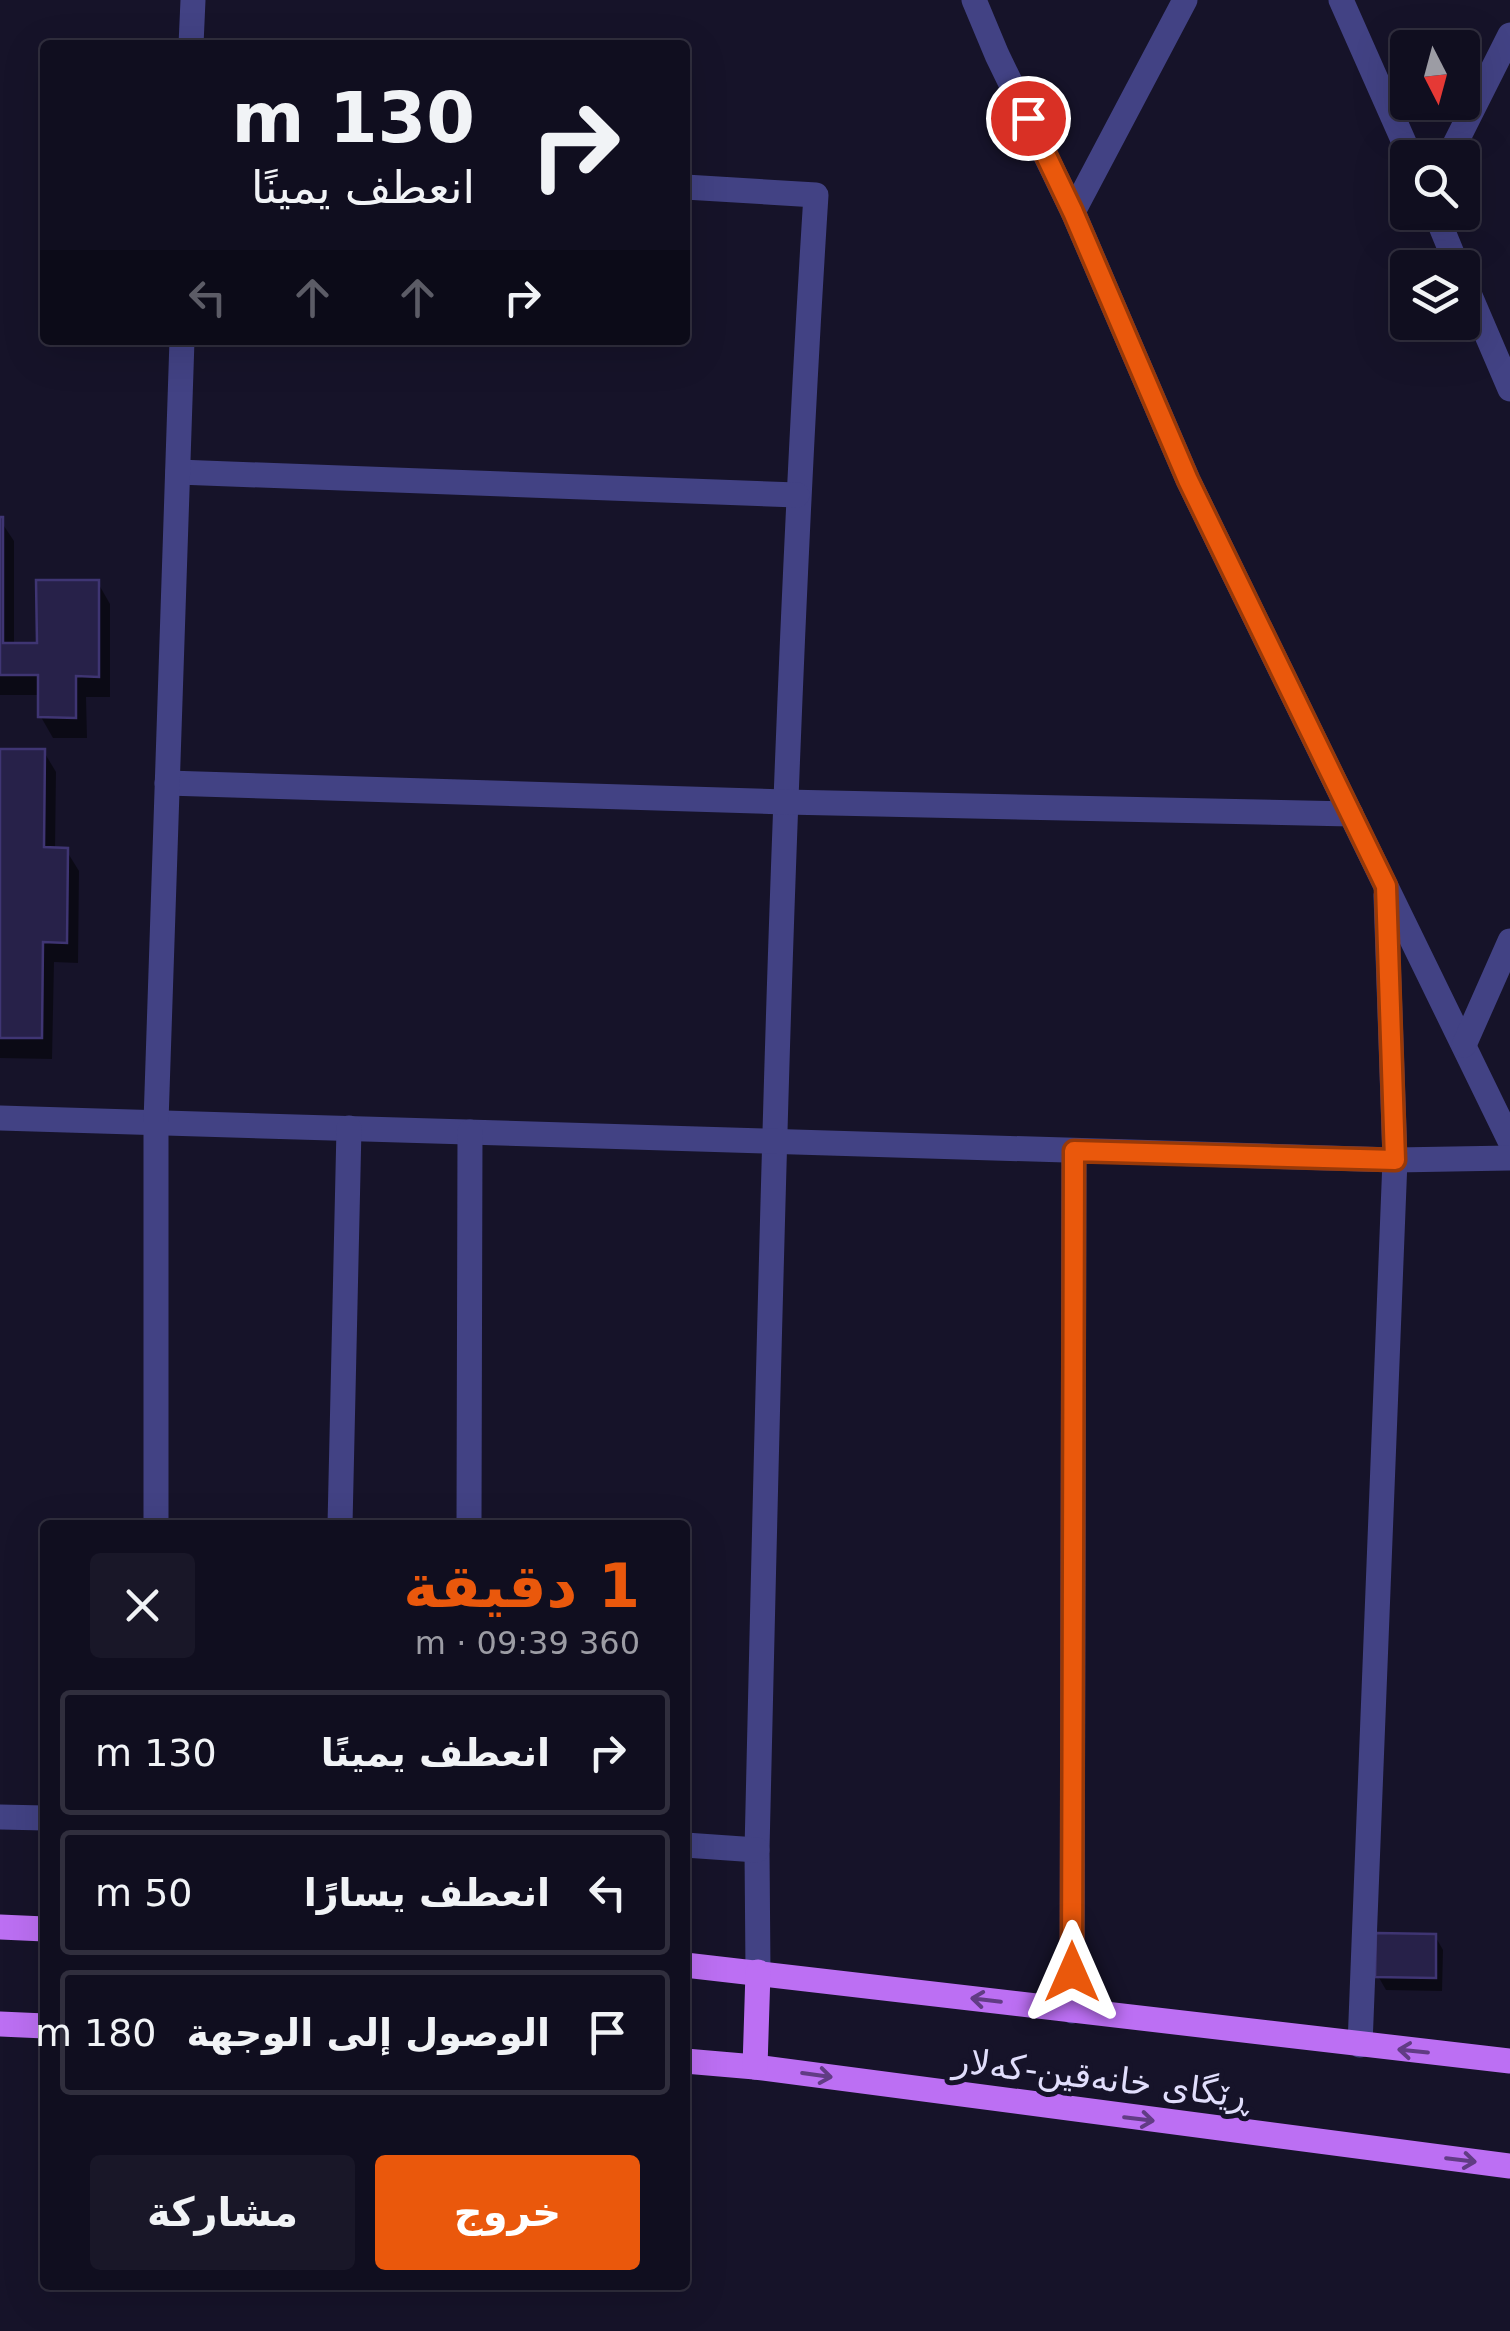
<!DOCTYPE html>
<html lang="ar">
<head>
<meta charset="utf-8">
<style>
  :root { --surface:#100e1f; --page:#191728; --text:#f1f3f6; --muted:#9c9ca4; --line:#302e3d; --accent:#ea580c }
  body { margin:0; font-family:"DejaVu Sans","Noto Naskh Arabic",sans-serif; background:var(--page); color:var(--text); direction:rtl; height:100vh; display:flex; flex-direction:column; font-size:38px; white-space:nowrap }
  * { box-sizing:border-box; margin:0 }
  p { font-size:32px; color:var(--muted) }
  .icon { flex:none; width:55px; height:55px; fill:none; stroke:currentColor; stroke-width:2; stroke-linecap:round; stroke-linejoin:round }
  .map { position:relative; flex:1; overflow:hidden; direction:ltr }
  .sheet { position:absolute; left:40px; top:1520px; width:650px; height:770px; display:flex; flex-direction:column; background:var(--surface); border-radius:10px; box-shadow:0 10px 40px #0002,0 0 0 2px var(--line); direction:rtl }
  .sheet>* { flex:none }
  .top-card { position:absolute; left:40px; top:40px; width:650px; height:305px; border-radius:10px; box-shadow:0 10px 40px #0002,0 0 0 2px var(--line); direction:rtl; background:#100e1f; color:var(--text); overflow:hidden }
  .needle { width:65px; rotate:174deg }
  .tools { position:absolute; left:1390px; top:30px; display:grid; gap:20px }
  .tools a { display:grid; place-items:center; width:90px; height:90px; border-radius:10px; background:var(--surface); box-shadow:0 10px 40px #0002,0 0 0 2px var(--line); font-size:50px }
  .pin { position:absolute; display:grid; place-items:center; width:85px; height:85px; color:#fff; margin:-42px; border:5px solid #fff; border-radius:50%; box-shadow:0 2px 10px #0007 }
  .me { position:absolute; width:110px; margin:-55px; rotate:0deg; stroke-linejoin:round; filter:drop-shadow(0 0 8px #0008) }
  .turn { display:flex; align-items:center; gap:35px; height:210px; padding:0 50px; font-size:45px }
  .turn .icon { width:130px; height:130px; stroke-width:2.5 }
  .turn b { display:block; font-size:70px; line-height:85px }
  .lanes { display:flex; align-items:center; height:95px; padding:0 50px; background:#0003; justify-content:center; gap:50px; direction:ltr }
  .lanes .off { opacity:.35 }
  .round { display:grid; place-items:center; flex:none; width:105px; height:105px; border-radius:10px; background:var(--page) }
  .head { display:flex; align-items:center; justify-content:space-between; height:170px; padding:0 50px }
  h1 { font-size:60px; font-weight:800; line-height:75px; color:var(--accent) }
  .button { display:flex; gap:20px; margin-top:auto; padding:20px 50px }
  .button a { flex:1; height:115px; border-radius:10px; background:var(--accent); color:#fff; font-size:40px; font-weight:800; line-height:115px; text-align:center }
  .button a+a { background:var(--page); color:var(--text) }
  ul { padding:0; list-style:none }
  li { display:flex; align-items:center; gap:30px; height:125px; margin:0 20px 15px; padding:0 30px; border:5px solid var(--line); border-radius:10px }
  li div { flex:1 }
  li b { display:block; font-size:38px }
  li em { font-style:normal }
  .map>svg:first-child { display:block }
</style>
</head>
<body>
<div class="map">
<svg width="1510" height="2331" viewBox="0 0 1510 2331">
  <rect width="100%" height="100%" fill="#161329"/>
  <g fill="#0007">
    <polygon points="0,520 14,541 14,645 39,645 98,583 110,604 110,697 86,697 87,738 53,738 41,717 41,695 0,695"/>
    <polygon points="0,751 44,752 56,772 55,850 66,850 79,871 78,963 54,962 52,1059 0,1058"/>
    <polygon points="1435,1936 1443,1950 1442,1991 1386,1990 1378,1976"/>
  </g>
  <g fill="#272149" stroke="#3f3573" stroke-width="2.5">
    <polygon points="0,517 3,517 3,643 37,643 36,580 99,580 99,677 76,676 76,718 38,717 38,675 0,675"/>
    <polygon points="0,749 45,749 44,847 68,848 67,943 43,942 42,1038 0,1038"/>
    <polygon points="1376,1933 1436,1934 1436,1978 1375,1977"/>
  </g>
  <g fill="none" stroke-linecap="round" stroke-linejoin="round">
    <g stroke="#424284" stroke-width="25">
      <polyline points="974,0 997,55 1073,212 1188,480 1510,1141"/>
      <polyline points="1341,0 1411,158"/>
      <polyline points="191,45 193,0"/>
      <polyline points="1448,158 1510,35"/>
      <path d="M685,187L816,195C781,746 770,1298 757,1850L758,1972"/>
      <polyline points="1073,212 1185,0"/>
      <polyline points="1435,212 1458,268"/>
      <polyline points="1462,277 1510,389"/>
      <polyline points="178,472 797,495"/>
      <polyline points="167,783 785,802 1351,814"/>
      <polyline points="1464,1045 1510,941"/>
      <polyline points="0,1118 1395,1160 1510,1158"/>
      <polyline points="156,1525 156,1122 182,340"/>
      <polyline points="340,1525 349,1128"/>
      <polyline points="469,1525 470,1132"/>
      <polyline points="0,1817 45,1818"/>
      <polyline points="685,1845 757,1850"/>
      <polyline points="1072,2011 1074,1151"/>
      <polyline points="1360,2045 1395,1160 1386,896"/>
    </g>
    <g stroke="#bc6ff3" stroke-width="25">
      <polyline points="0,1927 45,1929"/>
      <polyline points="685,1965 1510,2061"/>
      <polyline points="0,2024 45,2026"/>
      <polyline points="685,2061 755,2067 1510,2166"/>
      <polyline points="755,2067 758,1972"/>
    </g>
  </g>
  <defs><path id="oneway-shaft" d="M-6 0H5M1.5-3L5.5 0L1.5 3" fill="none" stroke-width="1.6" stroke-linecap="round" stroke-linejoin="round" transform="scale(2.5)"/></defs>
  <g stroke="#613c84">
    <use href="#oneway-shaft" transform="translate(986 2000) rotate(-173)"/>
    <use href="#oneway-shaft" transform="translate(1413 2051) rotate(-174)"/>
    <use href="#oneway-shaft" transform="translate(817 2075) rotate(8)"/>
    <use href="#oneway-shaft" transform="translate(1139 2119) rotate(7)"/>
    <use href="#oneway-shaft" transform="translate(1461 2160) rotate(7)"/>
  </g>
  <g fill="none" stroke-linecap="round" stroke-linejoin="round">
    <defs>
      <polyline id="route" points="1028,118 1073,212 1188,480 1386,886 1395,1160 1074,1151 1072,1972"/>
    </defs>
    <use href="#route" stroke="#983908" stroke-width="25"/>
    <use href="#route" stroke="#ea580c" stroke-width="18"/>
  </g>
  <g text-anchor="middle" stroke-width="10" stroke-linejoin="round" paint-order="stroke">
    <g font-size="35" fill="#e1defc" stroke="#161329">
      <text transform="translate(1102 2078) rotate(7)" y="12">ڕێگای خانەقین-کەلار</text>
    </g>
  </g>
</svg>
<div class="tools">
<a><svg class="needle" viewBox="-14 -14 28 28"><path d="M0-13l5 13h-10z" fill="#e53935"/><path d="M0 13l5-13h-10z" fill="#9c9ca4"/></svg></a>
<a><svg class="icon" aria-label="search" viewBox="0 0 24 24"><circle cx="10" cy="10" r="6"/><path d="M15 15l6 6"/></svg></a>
<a><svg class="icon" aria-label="layers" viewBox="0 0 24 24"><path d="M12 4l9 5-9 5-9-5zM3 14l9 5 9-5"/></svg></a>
</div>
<div class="pin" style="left:1028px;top:118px;background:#d93025"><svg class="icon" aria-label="arrive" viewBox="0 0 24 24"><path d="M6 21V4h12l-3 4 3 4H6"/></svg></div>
<svg class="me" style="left:1072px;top:1972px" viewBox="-20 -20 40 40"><path d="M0-17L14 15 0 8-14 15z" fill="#ea580c" stroke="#fff" stroke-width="4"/></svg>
<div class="top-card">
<div class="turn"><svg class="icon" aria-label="right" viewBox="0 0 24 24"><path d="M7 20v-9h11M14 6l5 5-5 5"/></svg><div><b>130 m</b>انعطف يمينًا</div></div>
<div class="lanes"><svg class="icon off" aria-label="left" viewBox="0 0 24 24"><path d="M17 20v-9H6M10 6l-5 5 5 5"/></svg><svg class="icon off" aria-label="ahead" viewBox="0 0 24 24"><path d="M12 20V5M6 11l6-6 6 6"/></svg><svg class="icon off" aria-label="ahead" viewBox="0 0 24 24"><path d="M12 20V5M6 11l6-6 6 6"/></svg><svg class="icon" aria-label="right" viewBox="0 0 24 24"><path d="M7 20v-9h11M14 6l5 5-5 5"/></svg></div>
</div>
<section class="sheet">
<div class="head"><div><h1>1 دقيقة</h1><p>360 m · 09:39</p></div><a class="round"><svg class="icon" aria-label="close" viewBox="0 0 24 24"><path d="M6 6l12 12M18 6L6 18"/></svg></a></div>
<ul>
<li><svg class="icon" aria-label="right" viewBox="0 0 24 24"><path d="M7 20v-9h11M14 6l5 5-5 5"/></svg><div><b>انعطف يمينًا</b></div><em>130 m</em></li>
<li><svg class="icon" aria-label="left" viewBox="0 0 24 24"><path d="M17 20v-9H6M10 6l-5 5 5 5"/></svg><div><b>انعطف يسارًا</b></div><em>50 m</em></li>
<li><svg class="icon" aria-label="arrive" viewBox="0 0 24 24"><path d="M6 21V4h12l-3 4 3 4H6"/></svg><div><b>الوصول إلى الوجهة</b></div><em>180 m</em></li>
</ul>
<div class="button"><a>خروج</a><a>مشاركة</a></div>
</section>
</div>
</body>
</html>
